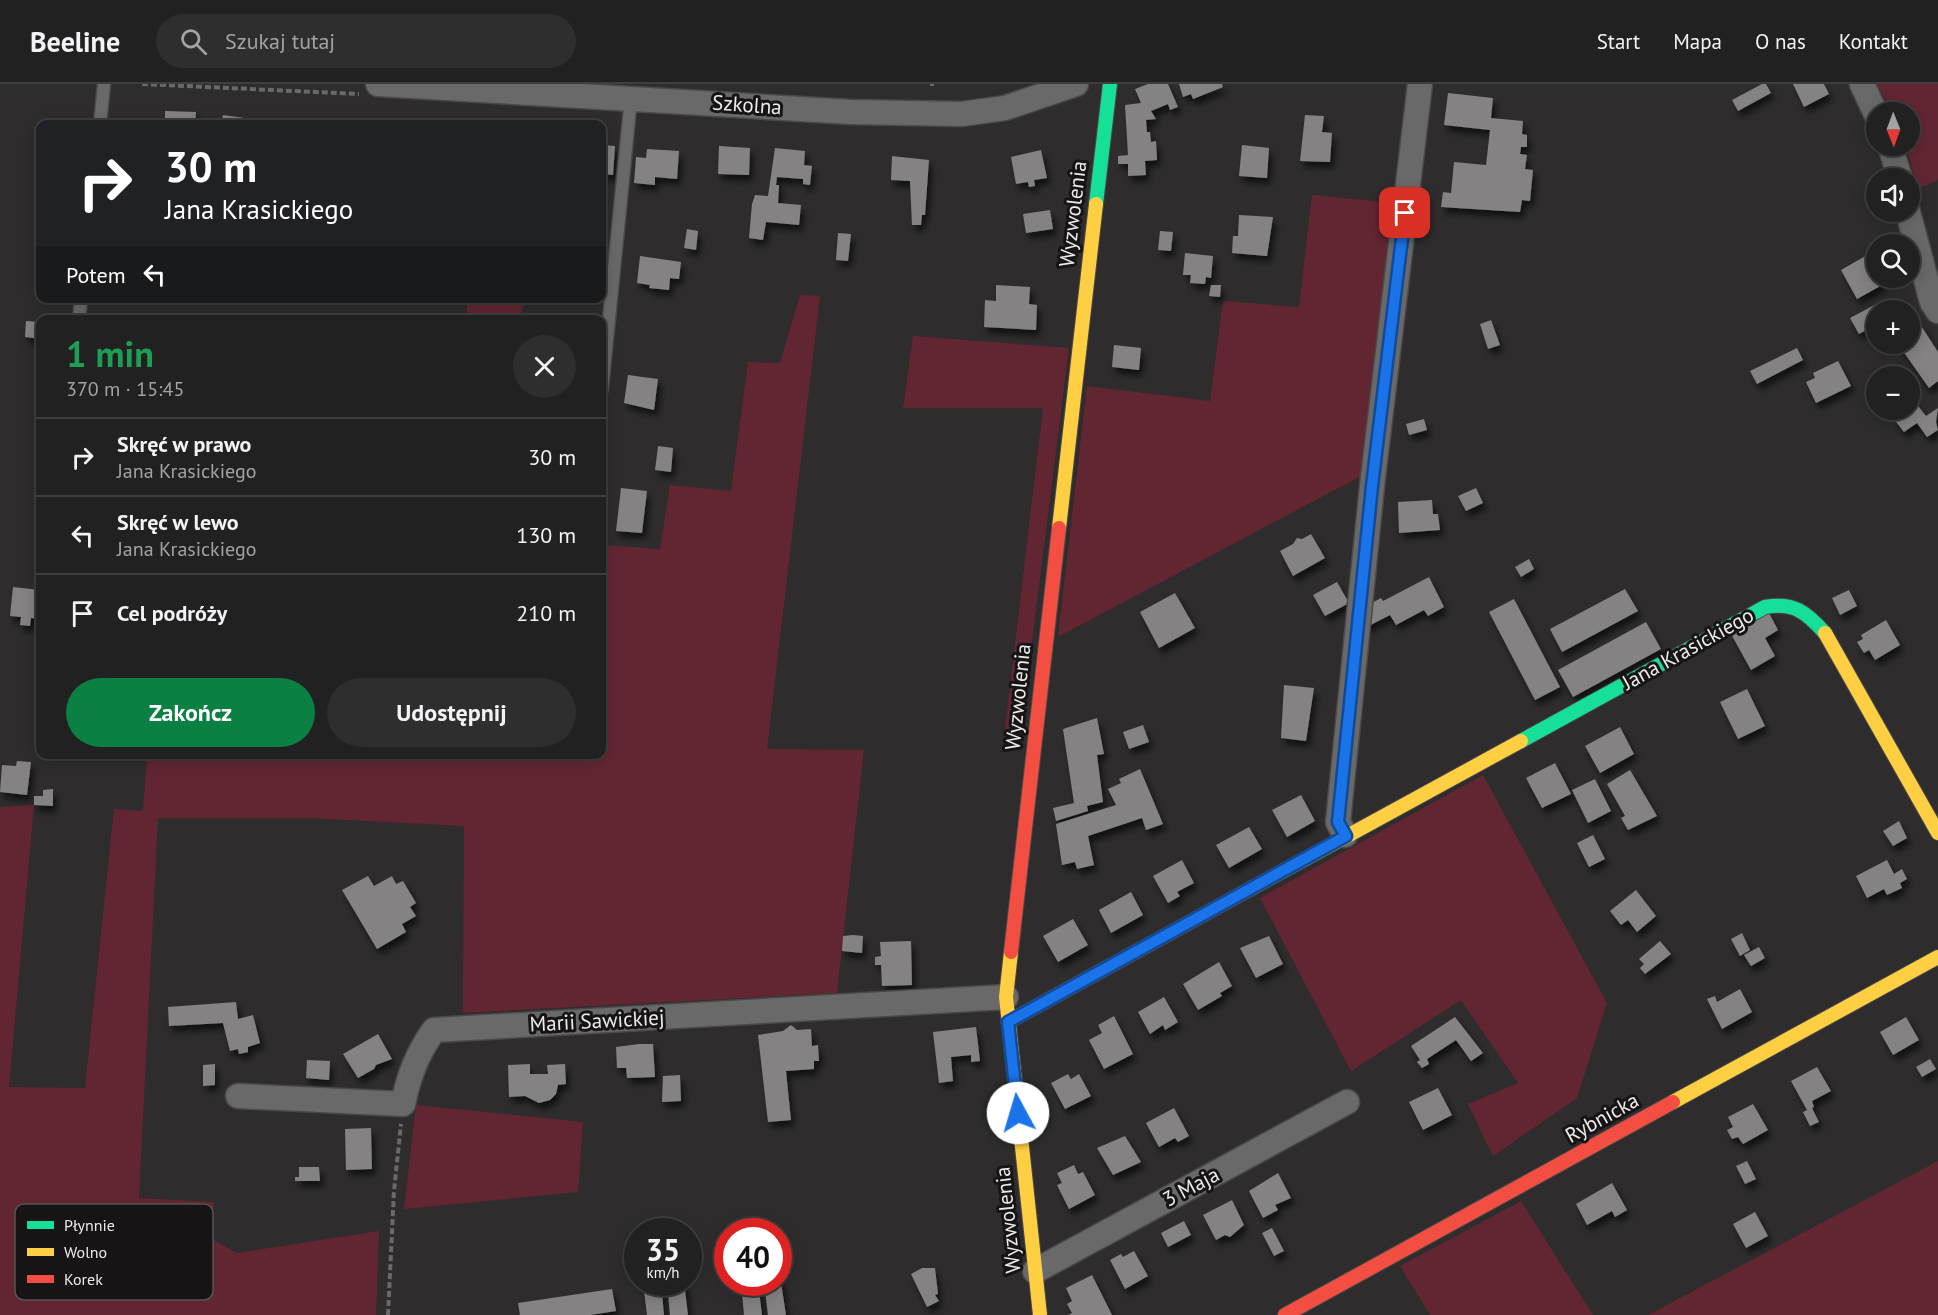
<!DOCTYPE html>
<html lang="pl">
<head>
<meta charset="utf-8">
<style>
  :root { --surface:#222121; --page:#2e2e2e; --text:#f1f3f6; --muted:#a2a3a5; --line:#3f3e3f; --accent:#0b8043 }
  body { margin:0; font-family:"PT Sans",sans-serif; background:var(--page); color:var(--text); height:100vh; display:flex; flex-direction:column; font-size:22px; white-space:nowrap }
  * { box-sizing:border-box; margin:0 }
  p { font-size:20px; color:var(--muted) }
  .icon { flex:none; width:33px; height:33px; fill:none; stroke:currentColor; stroke-width:2; stroke-linecap:round; stroke-linejoin:round }
  .map { position:relative; flex:1; overflow:hidden }
  .sheet { position:absolute; left:36px; top:231px; width:570px; height:444px; display:flex; flex-direction:column; background:var(--surface); border-radius:12px; box-shadow:0 3px 15px #0003,0 0 0 2px var(--line) }
  .sheet>* { flex:none }
  .guide { position:absolute; left:36px; top:36px; width:570px; height:183px; border-radius:12px; box-shadow:0 3px 15px #0003,0 0 0 2px var(--line); background:#202124; color:#fff; overflow:hidden }
  .needle { width:39px; rotate:179deg }
  .controls { position:absolute; left:1866px; top:18px; display:grid; gap:12px }
  .controls a { display:grid; place-items:center; width:54px; height:54px; border-radius:50%; background:var(--surface); box-shadow:0 3px 15px #0003,0 0 0 2px var(--line); font-size:30px }
  .speed { position:absolute; left:624px; top:1134px; display:flex; gap:12px; font-size:30px; font-weight:700; text-align:center }
  .speed>* { display:grid; place-content:center; width:78px; height:78px; border-radius:50%; background:var(--surface); box-shadow:0 3px 15px #0003,0 0 0 2px var(--line); line-height:1 }
  .speed small { font-size:15px; font-weight:400 }
  .speed .limit { border:9px solid #d22; background:#fff; color:#111 }
  .pin { position:absolute; display:grid; place-items:center; width:51px; height:51px; color:#fff; margin:-26px; border-radius:12px; box-shadow:0 3px 9px #0006 }
  .me { position:absolute; width:66px; margin:-33px; rotate:354deg; stroke-linejoin:round; filter:drop-shadow(0 0 4px #0008) }
  .turn { display:flex; align-items:center; gap:21px; height:126px; padding:0 30px; font-size:27px }
  .turn .icon { width:78px; height:78px; stroke-width:2.5 }
  .turn b { display:block; font-size:42px; line-height:51px }
  .then { display:flex; align-items:center; height:57px; padding:0 30px; background:#0003; gap:12px; font-size:22px }
  .round { display:grid; place-items:center; flex:none; width:63px; height:63px; border-radius:32px; background:var(--page) }
  .overview { display:flex; align-items:center; justify-content:space-between; height:102px; padding:0 30px }
  h1 { font-size:36px; font-weight:700; line-height:45px; color:#1e9e55 }
  .action { display:flex; gap:12px; margin-top:auto; padding:12px 30px }
  .action a { flex:1; height:69px; border-radius:36px; background:var(--accent); color:#fff; font-size:24px; font-weight:700; line-height:69px; text-align:center }
  .action a+a { background:var(--page); color:var(--text) }
  ul { padding:0; list-style:none }
  li { display:flex; align-items:center; gap:18px; height:78px; padding:0 30px; border-top:2px solid var(--line) }
  li div { flex:1 }
  li b { display:block; font-size:22px }
  li em { font-style:normal }
  header { display:flex; align-items:center; gap:36px; box-sizing:border-box; height:84px; padding:0 30px; background:var(--surface); border-bottom:2px solid var(--line) }
  header strong { font-size:28px }
  nav { display:flex; gap:33px; margin-inline-start:auto; font-size:21px }
  .search { width:420px; height:54px; background:var(--page); display:flex; align-items:center; gap:15px; box-sizing:border-box; padding:0 21px; border-radius:33px; color:var(--muted); font-size:22px }
  .map>svg:first-child { display:block }
</style>
</head>
<body>
<header>
<strong>Beeline</strong>
<div class="search"><svg class="icon" aria-label="search" viewBox="0 0 24 24"><circle cx="10" cy="10" r="6"/><path d="M15 15l6 6"/></svg>Szukaj tutaj</div>
<nav><a>Start</a><a>Mapa</a><a>O nas</a><a>Kontakt</a></nav>
</header>
<div class="map">
<svg width="1938" height="1231" viewBox="0 0 1938 1231">
  <defs>
    <filter id="shadow"><feDropShadow dx="3.5" dy="6" stdDeviation="3" flood-color="#0009"/></filter>
  </defs>
  <rect width="100%" height="100%" fill="#2e2c2c"/>
  <g fill="#622633">
    <polygon points="1877,0 1938,0 1938,96 1918,105 1906,62 1910,62 1910,28 1892,28"/>
    <polygon points="1312,111 1395,119 1363,391 1058,553 1087,302 1210,317 1223,217 1299,223"/>
    <polygon points="800,211 820,212 767,665 864,666 837,909 463,929 464,742 310,734 158,734 139,1114 214,1118 212,1155 237,1169 379,1147 376,1231 0,1231 0,723 34,721 9,1003 85,1004 114,725 143,727 147,671 602,670 602,461 660,465 670,401 731,407 748,278 780,279"/>
    <polygon points="468,215 468,214 525,215 520,235 466,235"/>
    <polygon points="913,252 1069,264 1020,652 1004,653 1043,324 903,324"/>
    <polygon points="1483,691 1607,919 1577,1014 1493,1072 1468,1020 1518,999 1461,916 1351,987 1260,814"/>
    <polygon points="416,1021 583,1038 578,1108 404,1125"/>
    <polygon points="1938,1077 1938,1231 1648,1231"/>
    <polygon points="1521,1117 1593,1231 1430,1231 1400,1182"/>
  </g>
  <g fill="#848282" filter="url(#shadow)">
    <polygon points="1148,0 1168,0 1178,23 1170,26 1168,20 1151,27 1156,35 1146,36 1147,48 1150,48 1151,58 1156,57 1157,76 1145,77 1146,91 1128,92 1128,80 1118,80 1118,72 1128,71 1125,21 1141,19 1135,5"/>
    <polygon points="1179,0 1222,0 1223,3 1193,15 1191,10 1183,13"/>
    <polygon points="1762,0 1766,0 1771,9 1738,27 1732,16"/>
    <polygon points="1793,0 1824,0 1829,10 1804,23"/>
    <polygon points="1448,9 1493,14 1491,34 1523,37 1522,50 1527,51 1527,63 1521,63 1520,70 1527,71 1525,85 1533,86 1530,117 1522,116 1520,128 1441,123 1443,108 1451,109 1454,78 1486,81 1490,46 1444,41"/>
    <polygon points="165,27 196,28 195,40 165,40"/>
    <polygon points="223,31 252,35 251,40 221,40"/>
    <polygon points="1305,31 1324,32 1322,48 1332,49 1330,78 1300,77"/>
    <polygon points="602,61 615,62 613,91 602,90"/>
    <polygon points="1242,61 1269,64 1267,94 1239,92"/>
    <polygon points="719,62 750,64 749,91 718,90"/>
    <polygon points="775,64 805,67 804,81 812,82 810,101 803,100 803,95 777,93 776,101 779,101 778,119 801,121 799,141 766,138 763,156 749,154 752,120 755,111 768,112"/>
    <polygon points="647,65 679,67 677,95 655,93 655,101 634,99 636,73 646,74"/>
    <polygon points="1041,66 1047,94 1034,96 1035,102 1029,103 1028,98 1016,100 1011,73"/>
    <polygon points="892,72 929,76 925,131 922,131 921,141 912,141 910,97 891,96"/>
    <polygon points="1050,126 1053,145 1026,149 1023,130"/>
    <polygon points="1239,131 1273,133 1267,172 1232,169 1233,152 1238,152"/>
    <polygon points="687,145 698,147 696,166 684,164"/>
    <polygon points="1160,147 1173,148 1171,167 1158,166"/>
    <polygon points="838,149 851,150 848,177 836,176"/>
    <polygon points="1185,169 1213,172 1211,194 1206,193 1205,200 1190,199 1191,191 1183,191"/>
    <polygon points="1869,170 1882,201 1857,215 1841,186"/>
    <polygon points="640,172 681,178 679,195 670,194 669,206 649,204 650,201 637,199"/>
    <polygon points="996,201 1030,203 1029,220 1037,221 1036,246 984,243 985,216 996,217"/>
    <polygon points="1211,201 1221,201 1220,213 1209,212"/>
    <polygon points="1882,217 1887,226 1876,226 1876,241 1859,250 1850,234"/>
    <polygon points="1491,236 1500,261 1488,265 1480,240"/>
    <polygon points="26,237 40,238 40,255 25,253"/>
    <polygon points="1920,240 1938,268 1938,297 1929,304 1898,260 1910,260 1910,248"/>
    <polygon points="1114,261 1141,264 1139,286 1112,283"/>
    <polygon points="1797,264 1803,276 1757,300 1750,287"/>
    <polygon points="1838,277 1851,302 1816,319 1806,298 1815,294 1813,289"/>
    <polygon points="628,291 658,295 654,326 624,319"/>
    <polygon points="1915,318 1926,332 1938,324 1936,338 1938,346 1927,353 1917,339 1904,348 1893,334 1904,326 1910,326 1910,322"/>
    <polygon points="1424,335 1427,346 1409,351 1406,340"/>
    <polygon points="658,362 673,364 671,388 655,386"/>
    <polygon points="621,404 647,407 642,449 616,447"/>
    <polygon points="1476,404 1483,419 1466,427 1458,412"/>
    <polygon points="1432,416 1433,430 1438,430 1440,446 1399,449 1398,418"/>
    <polygon points="1311,450 1325,474 1293,492 1280,467 1293,460 1297,454 1302,455"/>
    <polygon points="1529,475 1534,485 1521,493 1515,483"/>
    <polygon points="1429,493 1444,523 1428,532 1424,526 1396,541 1390,531 1361,546 1364,523 1381,514 1383,517"/>
    <polygon points="1337,498 1349,519 1325,532 1313,511"/>
    <polygon points="13,503 40,506 40,535 31,534 30,542 20,541 21,533 10,532"/>
    <polygon points="1625,505 1638,527 1562,568 1550,545"/>
    <polygon points="1849,506 1857,522 1840,531 1832,514"/>
    <polygon points="1175,509 1195,544 1159,564 1140,528"/>
    <polygon points="1514,515 1560,603 1535,616 1489,528"/>
    <polygon points="1769,529 1778,546 1765,554 1775,572 1751,586 1731,550"/>
    <polygon points="1886,536 1900,561 1875,576 1869,566 1864,569 1857,558 1863,555 1861,551"/>
    <polygon points="1646,538 1661,565 1573,613 1558,586"/>
    <polygon points="1284,601 1314,604 1306,657 1281,654"/>
    <polygon points="1747,605 1765,642 1738,655 1720,618"/>
    <polygon points="1097,634 1104,670 1097,671 1103,718 1087,722 1088,727 1056,737 1053,724 1074,719 1063,645"/>
    <polygon points="1143,641 1149,658 1129,665 1123,648"/>
    <polygon points="1620,643 1634,670 1600,689 1585,662"/>
    <polygon points="17,677 31,678 27,711 0,708 2,681 16,682"/>
    <polygon points="1555,679 1571,710 1542,724 1526,694"/>
    <polygon points="1140,685 1163,740 1146,746 1142,734 1088,752 1094,781 1077,785 1075,778 1062,781 1056,740 1116,721 1108,705 1121,699 1119,695"/>
    <polygon points="1630,686 1657,732 1628,746 1621,734 1625,732 1607,700"/>
    <polygon points="1595,695 1611,727 1588,739 1572,706"/>
    <polygon points="53,705 53,722 34,721 34,712 43,712 43,706"/>
    <polygon points="1301,711 1315,737 1287,753 1272,726"/>
    <polygon points="1899,737 1907,754 1893,762 1883,747"/>
    <polygon points="1249,743 1262,765 1229,784 1216,761"/>
    <polygon points="1593,751 1605,775 1589,783 1577,759"/>
    <polygon points="1182,776 1194,799 1177,808 1180,812 1168,819 1153,792"/>
    <polygon points="1887,776 1894,790 1902,785 1907,795 1900,799 1902,804 1887,811 1884,805 1867,814 1856,792"/>
    <polygon points="368,792 374,802 392,792 396,800 403,797 416,819 410,823 416,832 402,840 406,848 377,865 342,806"/>
    <polygon points="1636,806 1656,832 1637,848 1628,836 1621,841 1610,827"/>
    <polygon points="1131,808 1143,831 1111,849 1099,826"/>
    <polygon points="1073,835 1088,861 1058,878 1043,852"/>
    <polygon points="1742,849 1750,866 1740,872 1731,855"/>
    <polygon points="853,851 863,852 862,869 842,867 843,852"/>
    <polygon points="1269,852 1283,880 1256,894 1240,864"/>
    <polygon points="911,857 912,901 882,902 881,881 875,881 875,873 881,872 880,858"/>
    <polygon points="1660,857 1671,870 1645,890 1640,884 1644,880 1639,875"/>
    <polygon points="1759,863 1765,874 1751,882 1744,871"/>
    <polygon points="1219,878 1232,902 1220,909 1222,912 1198,926 1183,900"/>
    <polygon points="1740,905 1752,928 1722,945 1707,915 1715,912 1717,918"/>
    <polygon points="1164,913 1178,938 1165,946 1163,941 1150,950 1138,928"/>
    <polygon points="236,918 238,935 253,931 260,959 248,963 248,968 239,970 238,965 230,967 223,939 169,942 168,923"/>
    <polygon points="1114,932 1133,970 1104,985 1089,956 1102,949 1098,941"/>
    <polygon points="1455,933 1483,969 1471,977 1456,956 1427,975 1429,980 1422,984 1417,978 1420,976 1411,962"/>
    <polygon points="1906,933 1919,956 1893,971 1880,948"/>
    <polygon points="791,941 797,946 811,945 812,962 818,961 819,977 814,977 814,985 786,987 791,1036 768,1038 758,951 783,947"/>
    <polygon points="976,943 980,977 971,978 971,971 951,973 953,997 939,999 933,948"/>
    <polygon points="378,950 392,975 376,981 374,985 358,994 343,970"/>
    <polygon points="639,960 653,960 655,993 627,994 626,984 617,984 616,963"/>
    <polygon points="1930,975 1936,985 1922,993 1916,983"/>
    <polygon points="307,976 330,977 329,996 306,994"/>
    <polygon points="215,980 215,1001 203,1002 203,981"/>
    <polygon points="530,980 530,990 548,990 547,981 565,980 566,1000 558,1001 556,1010 550,1016 539,1019 525,1012 509,1013 508,981"/>
    <polygon points="1817,983 1831,1007 1812,1017 1814,1023 1812,1024 1819,1038 1810,1042 1803,1028 1807,1026 1791,997"/>
    <polygon points="1068,990 1071,995 1079,990 1091,1012 1065,1025 1051,999"/>
    <polygon points="680,991 681,1017 662,1018 663,992"/>
    <polygon points="1438,1004 1452,1031 1423,1046 1409,1018"/>
    <polygon points="1753,1020 1768,1046 1743,1060 1738,1053 1732,1055 1727,1046 1733,1043 1728,1033"/>
    <polygon points="1174,1024 1189,1052 1178,1058 1175,1054 1159,1063 1146,1039"/>
    <polygon points="371,1044 372,1085 346,1086 345,1045"/>
    <polygon points="1125,1052 1141,1078 1113,1091 1097,1064"/>
    <polygon points="1747,1077 1756,1095 1745,1100 1736,1082"/>
    <polygon points="1074,1081 1078,1090 1083,1088 1095,1111 1069,1125 1057,1101 1062,1099 1057,1089"/>
    <polygon points="299,1083 319,1083 320,1097 295,1097 295,1093 299,1093"/>
    <polygon points="1278,1089 1291,1114 1275,1121 1278,1126 1263,1134 1249,1107"/>
    <polygon points="1612,1099 1627,1126 1615,1133 1612,1127 1587,1141 1576,1120"/>
    <polygon points="1232,1116 1244,1141 1230,1153 1225,1151 1216,1156 1203,1131"/>
    <polygon points="1755,1128 1768,1152 1746,1164 1733,1140"/>
    <polygon points="1184,1137 1191,1151 1168,1163 1161,1149"/>
    <polygon points="1272,1144 1284,1167 1274,1172 1262,1149"/>
    <polygon points="1134,1167 1148,1192 1125,1205 1110,1176 1121,1170 1123,1173"/>
    <polygon points="778,1179 786,1231 768,1231 764,1198 778,1198"/>
    <polygon points="922,1184 935,1184 938,1210 935,1211 939,1217 927,1223 911,1190"/>
    <polygon points="1092,1191 1112,1231 1068,1231 1072,1229 1067,1220 1072,1217 1066,1204"/>
    <polygon points="643,1198 661,1198 664,1231 647,1231"/>
    <polygon points="667,1198 684,1198 688,1231 670,1231"/>
    <polygon points="741,1198 758,1198 762,1231 744,1231"/>
    <polygon points="612,1205 616,1227 590,1231 520,1231 518,1219"/>
  </g>
  <g fill="none" stroke-linecap="round" stroke-linejoin="round">
    <defs>
      <g id="lane">
        <polyline points="100,40 104,0"/>
        <polyline points="79,236 81,214"/>
        <polyline points="602,305 631,14"/>
      </g>
      <g id="street">
        <polyline points="378,0 851,28 962,30 1005,24 1076,0"/>
        <polyline points="1862,0 1876,30"/>
        <polyline points="1890,62 1900,94"/>
        <polyline points="1908,128 1932,218 1938,227"/>
        <polyline points="1345,751 1338,738 1372,402 1420,0"/>
        <path d="M238,1012L403,1020C409,991 417,970 434,946L1006,913"/>
        <polyline points="1035,1187 1347,1018"/>
      </g>
      <g id="fast">
        <polyline points="1096,120 1110,0"/>
        <path d="M1521,657L1765,523C1794,518 1806,528 1825,549"/>
      </g>
      <g id="slow">
        <polyline points="1059,444 1096,120"/>
        <polyline points="1825,549 1938,749"/>
        <polyline points="1252,804 1521,657"/>
        <polyline points="1011,868 1006,913 1040,1231"/>
        <polyline points="1673,1018 1938,873"/>
      </g>
      <g id="jam">
        <polyline points="1011,868 1059,444"/>
        <polyline points="1008,938 1252,804"/>
        <polyline points="1285,1231 1673,1018"/>
      </g>
    </defs>
    <use href="#lane" stroke="#4a4848" stroke-width="15"/>
    <use href="#street" stroke="#4a4848" stroke-width="27"/>
    <use href="#fast" stroke="#4a4848" stroke-width="16"/>
    <use href="#slow" stroke="#4a4848" stroke-width="16"/>
    <use href="#jam" stroke="#4a4848" stroke-width="16"/>
    <g stroke="#6a6868" stroke-width="4" stroke-dasharray="6 3" stroke-linecap="butt">
      <polyline points="142,0 359,10"/>
      <polyline points="932,0 932,2"/>
      <polyline points="388,1231 394,1107 401,1040"/>
    </g>
    <use href="#lane" stroke="#6a6969" stroke-width="12"/>
    <use href="#street" stroke="#6a6969" stroke-width="24"/>
    <use href="#fast" stroke="#16e098" stroke-width="14"/>
    <use href="#slow" stroke="#ffcf43" stroke-width="14"/>
    <use href="#jam" stroke="#f24e42" stroke-width="14"/>
  </g>
  <g fill="none" stroke-linecap="round" stroke-linejoin="round">
    <defs>
      <polyline id="route" points="1018,1029 1008,938 1346,752 1338,738 1372,402 1405,129"/>
    </defs>
    <use href="#route" stroke="#114b97" stroke-width="15"/>
    <use href="#route" stroke="#1a73e8" stroke-width="10"/>
  </g>
  <g text-anchor="middle" stroke-width="6" stroke-linejoin="round" paint-order="stroke">
    <g font-size="21" fill="#edeaea" stroke="#161414">
      <text transform="translate(747 21) rotate(4)" y="7">Szkolna</text>
      <text transform="translate(1073 130) rotate(-83)" y="7">Wyzwolenia</text>
      <text transform="translate(1688 565) rotate(-29)" y="7">Jana Krasickiego</text>
      <text transform="translate(1018 613) rotate(-84)" y="7">Wyzwolenia</text>
      <text transform="translate(597 937) rotate(-3)" y="7">Marii Sawickiej</text>
      <text transform="translate(1602 1034) rotate(-29)" y="7">Rybnicka</text>
      <text transform="translate(1191 1103) rotate(-28)" y="7">3 Maja</text>
      <text transform="translate(1008 1136) rotate(-96)" y="7">Wyzwolenia</text>
    </g>
  </g>
  <rect x="15" y="1120" width="198" height="96" rx="9" fill="#161414" stroke="#565454" stroke-width="1.5"/>
  <rect x="27" y="1137" width="27" height="8" fill="#16e098"/>
  <rect x="27" y="1164" width="27" height="8" fill="#ffcf43"/>
  <rect x="27" y="1191" width="27" height="8" fill="#f24e42"/>
  <g font-size="16" fill="#edeaea">
    <text x="64" y="1147">Płynnie</text>
    <text x="64" y="1174">Wolno</text>
    <text x="64" y="1201">Korek</text>
  </g>
</svg>
<div class="controls">
<a><svg class="needle" viewBox="-14 -14 28 28"><path d="M0-13l5 13h-10z" fill="#e53935"/><path d="M0 13l5-13h-10z" fill="#a2a3a5"/></svg></a>
<a><svg class="icon" aria-label="sound" viewBox="0 0 24 24"><path d="M4 9h4l5-4v14l-5-4H4zM17 9q2 3 0 6"/></svg></a>
<a><svg class="icon" aria-label="search" viewBox="0 0 24 24"><circle cx="10" cy="10" r="6"/><path d="M15 15l6 6"/></svg></a>
<a>+</a>
<a>−</a>
</div>
<div class="speed"><div>35<small>km/h</small></div><div class="limit">40</div></div>
<div class="pin" style="left:1405px;top:129px;background:#d93025"><svg class="icon" aria-label="arrive" viewBox="0 0 24 24"><path d="M6 21V4h12l-3 4 3 4H6"/></svg></div>
<svg class="me" style="left:1018px;top:1029px" viewBox="-20 -20 40 40"><circle r="19" fill="#fff"/><path d="M0-13L10 11 0 6-10 11z" fill="#1a73e8"/></svg>
<div class="guide">
<div class="turn"><svg class="icon" aria-label="right" viewBox="0 0 24 24"><path d="M7 20v-9h11M14 6l5 5-5 5"/></svg><div><b>30 m</b>Jana Krasickiego</div></div>
<div class="then">Potem<svg class="icon" aria-label="left" viewBox="0 0 24 24"><path d="M17 20v-9H6M10 6l-5 5 5 5"/></svg></div>
</div>
<section class="sheet">
<div class="overview"><div><h1>1 min</h1><p>370 m · 15:45</p></div><a class="round"><svg class="icon" aria-label="close" viewBox="0 0 24 24"><path d="M6 6l12 12M18 6L6 18"/></svg></a></div>
<ul>
<li><svg class="icon" aria-label="right" viewBox="0 0 24 24"><path d="M7 20v-9h11M14 6l5 5-5 5"/></svg><div><b>Skręć w prawo</b><p>Jana Krasickiego</p></div><em>30 m</em></li>
<li><svg class="icon" aria-label="left" viewBox="0 0 24 24"><path d="M17 20v-9H6M10 6l-5 5 5 5"/></svg><div><b>Skręć w lewo</b><p>Jana Krasickiego</p></div><em>130 m</em></li>
<li><svg class="icon" aria-label="arrive" viewBox="0 0 24 24"><path d="M6 21V4h12l-3 4 3 4H6"/></svg><div><b>Cel podróży</b></div><em>210 m</em></li>
</ul>
<div class="action"><a>Zakończ</a><a>Udostępnij</a></div>
</section>
</div>
</body>
</html>
